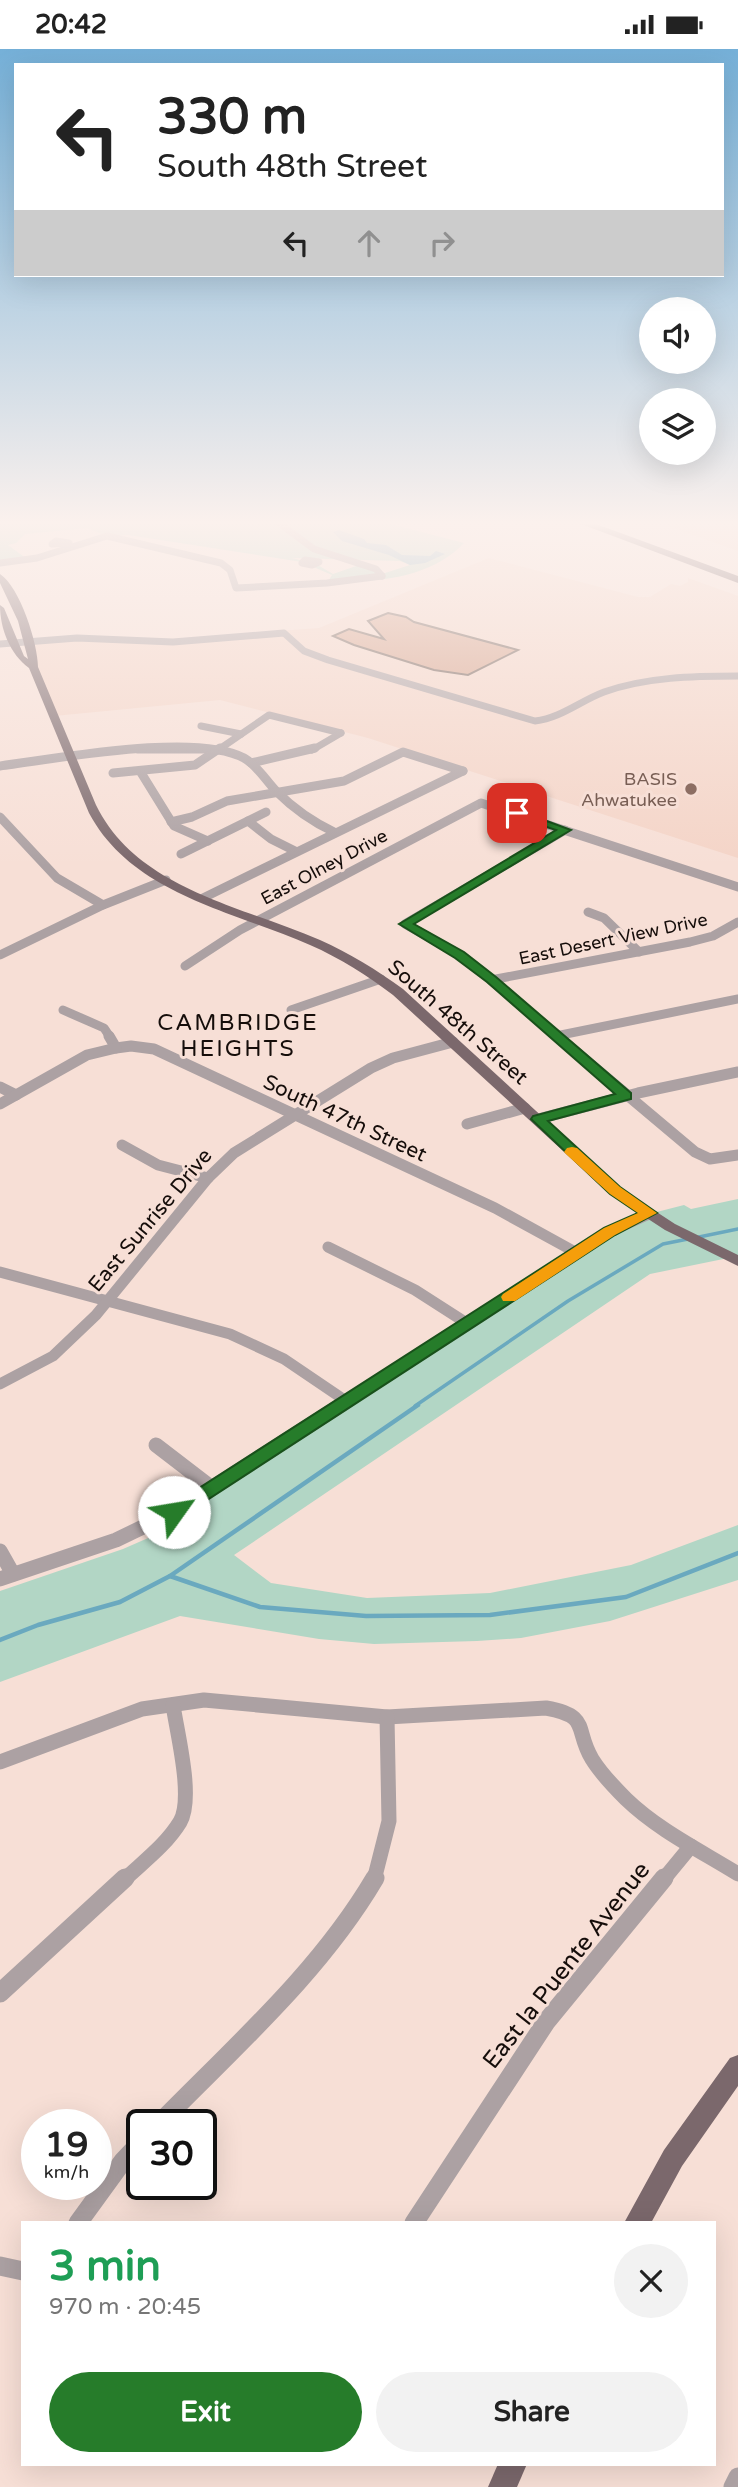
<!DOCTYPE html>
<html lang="en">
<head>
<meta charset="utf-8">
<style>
  :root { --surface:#fff; --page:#f2f2f2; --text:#222; --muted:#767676; --accent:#267c2a }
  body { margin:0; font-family:"Varela Round",sans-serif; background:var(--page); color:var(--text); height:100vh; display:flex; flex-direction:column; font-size:26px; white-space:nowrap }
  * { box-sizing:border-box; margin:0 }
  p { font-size:23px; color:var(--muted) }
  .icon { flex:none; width:38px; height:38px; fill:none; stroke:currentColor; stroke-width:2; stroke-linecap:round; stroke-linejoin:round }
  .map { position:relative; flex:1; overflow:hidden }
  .panel { position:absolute; left:21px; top:2172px; width:695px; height:245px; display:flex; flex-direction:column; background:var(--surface); border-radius:0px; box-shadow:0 7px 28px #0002 }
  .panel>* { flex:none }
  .top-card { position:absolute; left:14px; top:14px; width:710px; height:214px; border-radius:0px; box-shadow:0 7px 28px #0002; background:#fff; color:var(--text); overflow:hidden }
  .controls { position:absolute; left:639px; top:248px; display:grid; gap:14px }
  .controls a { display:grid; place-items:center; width:77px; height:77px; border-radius:50%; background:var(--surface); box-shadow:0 7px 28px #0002; font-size:35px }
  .speed { position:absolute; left:21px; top:2060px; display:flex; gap:14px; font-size:35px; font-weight:700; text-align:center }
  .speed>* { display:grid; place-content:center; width:91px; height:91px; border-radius:50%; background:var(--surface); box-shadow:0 7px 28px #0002; line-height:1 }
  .speed small { font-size:18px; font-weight:400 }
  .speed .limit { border:4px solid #111; border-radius:10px; background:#fff; color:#111 }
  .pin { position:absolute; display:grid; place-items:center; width:60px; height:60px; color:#fff; margin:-30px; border-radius:14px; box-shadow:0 4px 10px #0006 }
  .me { position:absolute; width:77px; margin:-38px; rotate:58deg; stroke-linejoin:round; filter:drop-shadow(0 0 5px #0008) }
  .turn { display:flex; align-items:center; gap:24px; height:147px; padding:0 28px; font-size:32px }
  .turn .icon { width:91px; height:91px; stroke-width:2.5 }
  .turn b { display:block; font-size:49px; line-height:60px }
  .lanes { display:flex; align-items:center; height:66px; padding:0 28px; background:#0003; justify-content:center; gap:35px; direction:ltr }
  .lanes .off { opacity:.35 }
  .round { display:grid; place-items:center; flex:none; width:74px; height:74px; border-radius:37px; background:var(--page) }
  .head { display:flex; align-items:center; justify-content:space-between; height:119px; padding:0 28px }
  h1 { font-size:42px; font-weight:700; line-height:52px; color:#1e9e55 }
  .cta { display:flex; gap:14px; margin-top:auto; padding:14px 28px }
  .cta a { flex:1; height:80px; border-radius:42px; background:var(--accent); color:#fff; font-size:28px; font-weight:700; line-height:80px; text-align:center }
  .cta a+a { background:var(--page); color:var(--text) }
  .status { display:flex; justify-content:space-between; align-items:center; height:49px; padding:0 35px; background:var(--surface); direction:ltr }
  .status svg { height:19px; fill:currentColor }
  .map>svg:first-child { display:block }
</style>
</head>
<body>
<div class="status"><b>20:42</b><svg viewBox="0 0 49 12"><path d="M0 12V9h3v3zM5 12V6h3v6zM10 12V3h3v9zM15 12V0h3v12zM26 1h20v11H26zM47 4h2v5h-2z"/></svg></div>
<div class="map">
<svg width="738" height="2438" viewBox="0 0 738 2438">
  <rect width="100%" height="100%" fill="#f7dfd6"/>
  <g fill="#f4d4c7">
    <polygon points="662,475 738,475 738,502"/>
    <polygon points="489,509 638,548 650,548 671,535 680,537 688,533 688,529 738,547 738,809 368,689 220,651 54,667 22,593 60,589 144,592 319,579"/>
  </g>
  <g fill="#b2d6c5" fill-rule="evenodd">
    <path d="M0,475H391L464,494C431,529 374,535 329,531L332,526L302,513L128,486L107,487L87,479L25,485L16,494L8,496L27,510L0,514ZM292,509L400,512L410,516L382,525L362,515L333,525L316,515Z"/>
    <polygon points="738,1150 738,1207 650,1225 234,1506 271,1534 367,1549 490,1544 631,1516 738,1476 738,1531 610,1572 521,1589 477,1592 374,1595 319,1590 180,1567 0,1633 0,1542 123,1500 155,1486 182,1472 212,1439 649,1165 684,1156 691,1160"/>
  </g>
  <polygon fill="#6aa9bf" points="339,481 364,490 367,494 386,496 402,506 430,507 436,502 445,505 425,514 410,516 389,506 342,492 333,483"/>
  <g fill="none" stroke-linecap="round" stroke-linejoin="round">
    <g stroke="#6aa9bf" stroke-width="3.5">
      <polyline points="699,1188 738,1180"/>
      <polyline points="415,1357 568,1252 663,1195 688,1190"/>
    </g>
    <g stroke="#6aa9bf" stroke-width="4.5">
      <polyline points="170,1527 260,1558 366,1567 490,1566 626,1548 738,1504"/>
      <polyline points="0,1591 38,1576 120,1553 170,1527 418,1356"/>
    </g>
  </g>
  <polygon fill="#d59f88" stroke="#725e56" stroke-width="2" points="388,564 406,568 414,573 518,601 468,626 434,621 354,596 333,587 349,580 384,590 368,572"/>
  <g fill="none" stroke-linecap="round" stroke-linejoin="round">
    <g stroke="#aca1a3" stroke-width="7">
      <polyline points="280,475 314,500 376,520 382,527"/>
      <polygon points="56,492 69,494 52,495"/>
      <polygon points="305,511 319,513 312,516 302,514"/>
      <polyline points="0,514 37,509 107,487 221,514 230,521 236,539 327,534 382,527"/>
      <path d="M0,595L77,589L173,593L284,584L304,602L328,611L535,672C561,669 580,652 604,643C646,628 694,627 738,627"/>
      <polyline points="201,677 241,685"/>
      <polyline points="138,701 211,701"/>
      <polyline points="218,701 269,666 341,684"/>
      <polyline points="312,701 341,684"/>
    </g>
    <g stroke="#aca1a3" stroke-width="9">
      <polyline points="251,714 315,699"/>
      <path d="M0,717C56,710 196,683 244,709C257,716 267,733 277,743C294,760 313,773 334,783"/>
      <polyline points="140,722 174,777 208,792"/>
      <polyline points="113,724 195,716 220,699"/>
      <polyline points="0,768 57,829 103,856"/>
      <polyline points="248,772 271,790 295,802"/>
      <polyline points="171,773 192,768 227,752 344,732 403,703 463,722"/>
      <polyline points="181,805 266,763"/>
      <polyline points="203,849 463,722"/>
      <polyline points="588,863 604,869 639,903"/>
      <polyline points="0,906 103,856 166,831"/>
      <polyline points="185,917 240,881 481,754 738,838"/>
      <polyline points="491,931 690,893 713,887 738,873"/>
      <polyline points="63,961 104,979 110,988"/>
      <polyline points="291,961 381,930"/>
      <polyline points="556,987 738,950"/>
      <polyline points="559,988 460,906 405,875 565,781"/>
    </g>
    <g stroke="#aca1a3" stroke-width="11">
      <polyline points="109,987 116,999 131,997 154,1000 495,1159 577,1204"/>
      <polyline points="557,987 695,1103 710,1110 738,1106"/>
      <polyline points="0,1038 16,1046"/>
      <polyline points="0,1055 87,1006 116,999"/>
      <polyline points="538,1070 638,1044 738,1023"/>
      <polyline points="467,1075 525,1059"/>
      <polyline points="122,1096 158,1116 208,1129"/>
      <polyline points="328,1198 415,1241 468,1275"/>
      <polyline points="0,1223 230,1285 284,1310 346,1352"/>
      <polyline points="0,1335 53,1307 96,1266 208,1129 234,1104 371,1019 393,1009 453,993"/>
      <polyline points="338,1357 609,1183 649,1165"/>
    </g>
    <g stroke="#aca1a3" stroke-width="15">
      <polyline points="156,1396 212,1439"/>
      <polyline points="0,1502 13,1525"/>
      <polyline points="0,1530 116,1491 174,1463 341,1356"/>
      <path d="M0,1713L142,1660L204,1651L387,1668L546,1659C591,1667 574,1680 592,1710C600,1723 615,1739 626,1750C658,1781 701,1802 738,1825"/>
      <path d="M124,1831C143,1813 166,1796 180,1773C194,1749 177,1684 173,1656"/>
      <polyline points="374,1831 389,1772 387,1668"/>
      <polyline points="663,1831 691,1797"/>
    </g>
    <g stroke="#aca1a3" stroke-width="19">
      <polyline points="0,1944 125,1829"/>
      <path d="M158,2076C234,1998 319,1924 375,1829"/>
      <polyline points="78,2174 123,2112 142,2092"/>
      <polyline points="414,2174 546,1973 664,1829"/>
      <polyline points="0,2217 23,2222"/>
      <polyline points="733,2438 738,2428"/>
    </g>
    <g fill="#7b686c" fill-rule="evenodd">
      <path d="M0,525C20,538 38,595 38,618L96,756C137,840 242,857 320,891C349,904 377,921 403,940L620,1139L675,1175L738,1206V1217L665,1181L610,1145L393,946C368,927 340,909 310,896C233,862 132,845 89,764L29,619C10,605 0,580 0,556L4,559L24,607L28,610L18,572L0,534Z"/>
      <polygon points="738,2006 738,2037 682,2117 651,2174 624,2174 664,2101 730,2009"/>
      <polygon points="498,2415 527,2415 517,2438 488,2438"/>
    </g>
    <polygon fill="#695459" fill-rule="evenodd" points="581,475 596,475 738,527 738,534"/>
  </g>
  <linearGradient id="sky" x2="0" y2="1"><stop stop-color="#75b0d8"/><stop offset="0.58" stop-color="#fbf1ed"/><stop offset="1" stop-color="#fbf1ed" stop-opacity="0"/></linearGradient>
  <rect width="738" height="817" fill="url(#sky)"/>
  <polygon fill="#267c2a" stroke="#19511b" stroke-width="2" points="517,761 571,781 414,875 464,903 496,928 631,1044 631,1050 548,1072 620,1138 657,1164 615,1186 181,1468 168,1468 165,1463 168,1459 604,1179 638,1164 610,1145 531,1070 533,1067 615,1045 487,933 455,909 399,875 556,781 513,767 512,764"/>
  <polygon fill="#f59e0b" points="572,1098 577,1099 620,1138 657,1164 615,1186 515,1252 503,1252 501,1248 503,1245 604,1179 638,1164 610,1145 567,1106 564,1103 567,1099"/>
  <circle fill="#8d6e63" stroke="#f7dfd6" stroke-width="2.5" cx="691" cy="740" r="7"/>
  <g text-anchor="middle" stroke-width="6" stroke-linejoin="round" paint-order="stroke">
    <g font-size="18" fill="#785e54" stroke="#f7dfd6" text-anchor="end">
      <text x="677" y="736">BASIS<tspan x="677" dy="21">Ahwatukee</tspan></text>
    </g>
    <g font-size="18" fill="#150d0a" stroke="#f7dfd6">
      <text transform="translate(324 818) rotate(-28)" y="6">East Olney Drive</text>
      <text transform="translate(613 890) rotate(-12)" y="6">East Desert View Drive</text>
    </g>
    <g font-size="21" fill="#150d0a" stroke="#f7dfd6">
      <text transform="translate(458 973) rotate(41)" y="7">South 48th Street</text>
      <text transform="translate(345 1069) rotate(25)" y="7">South 47th Street</text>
      <text transform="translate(150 1171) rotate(-50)" y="7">East Sunrise Drive</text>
    </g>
    <g font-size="23" letter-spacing="2" fill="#150d0a" stroke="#f7dfd6">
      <text x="238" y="981">CAMBRIDGE<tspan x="238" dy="26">HEIGHTS</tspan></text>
    </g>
    <g font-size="24" fill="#150d0a" stroke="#f7dfd6">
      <text transform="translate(566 1916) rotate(-52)" y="8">East la Puente Avenue</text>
    </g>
  </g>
</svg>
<div class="controls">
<a><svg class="icon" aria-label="sound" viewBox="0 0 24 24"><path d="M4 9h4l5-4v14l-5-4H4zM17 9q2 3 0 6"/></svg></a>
<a><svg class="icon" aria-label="layers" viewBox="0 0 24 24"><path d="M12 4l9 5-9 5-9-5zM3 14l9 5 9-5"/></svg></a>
</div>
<div class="speed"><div>19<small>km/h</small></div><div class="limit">30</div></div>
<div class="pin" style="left:517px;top:764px;background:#d93025"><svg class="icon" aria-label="arrive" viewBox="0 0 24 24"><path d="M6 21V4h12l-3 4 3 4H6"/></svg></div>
<svg class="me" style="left:174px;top:1463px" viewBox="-20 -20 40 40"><circle r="19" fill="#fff"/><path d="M0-13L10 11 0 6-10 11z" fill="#267c2a"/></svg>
<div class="top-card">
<div class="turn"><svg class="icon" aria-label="left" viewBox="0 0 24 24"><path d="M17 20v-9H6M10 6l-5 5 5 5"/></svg><div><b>330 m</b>South 48th Street</div></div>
<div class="lanes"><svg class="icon" aria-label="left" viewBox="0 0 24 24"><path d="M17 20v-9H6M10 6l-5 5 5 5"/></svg><svg class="icon off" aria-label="ahead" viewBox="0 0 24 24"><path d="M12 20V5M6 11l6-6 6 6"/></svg><svg class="icon off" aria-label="right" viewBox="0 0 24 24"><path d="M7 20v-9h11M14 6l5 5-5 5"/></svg></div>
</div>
<section class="panel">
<div class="head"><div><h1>3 min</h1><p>970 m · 20:45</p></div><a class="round"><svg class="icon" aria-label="close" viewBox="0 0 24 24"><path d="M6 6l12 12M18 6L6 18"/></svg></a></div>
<div class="cta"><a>Exit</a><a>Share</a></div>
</section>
</div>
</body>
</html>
